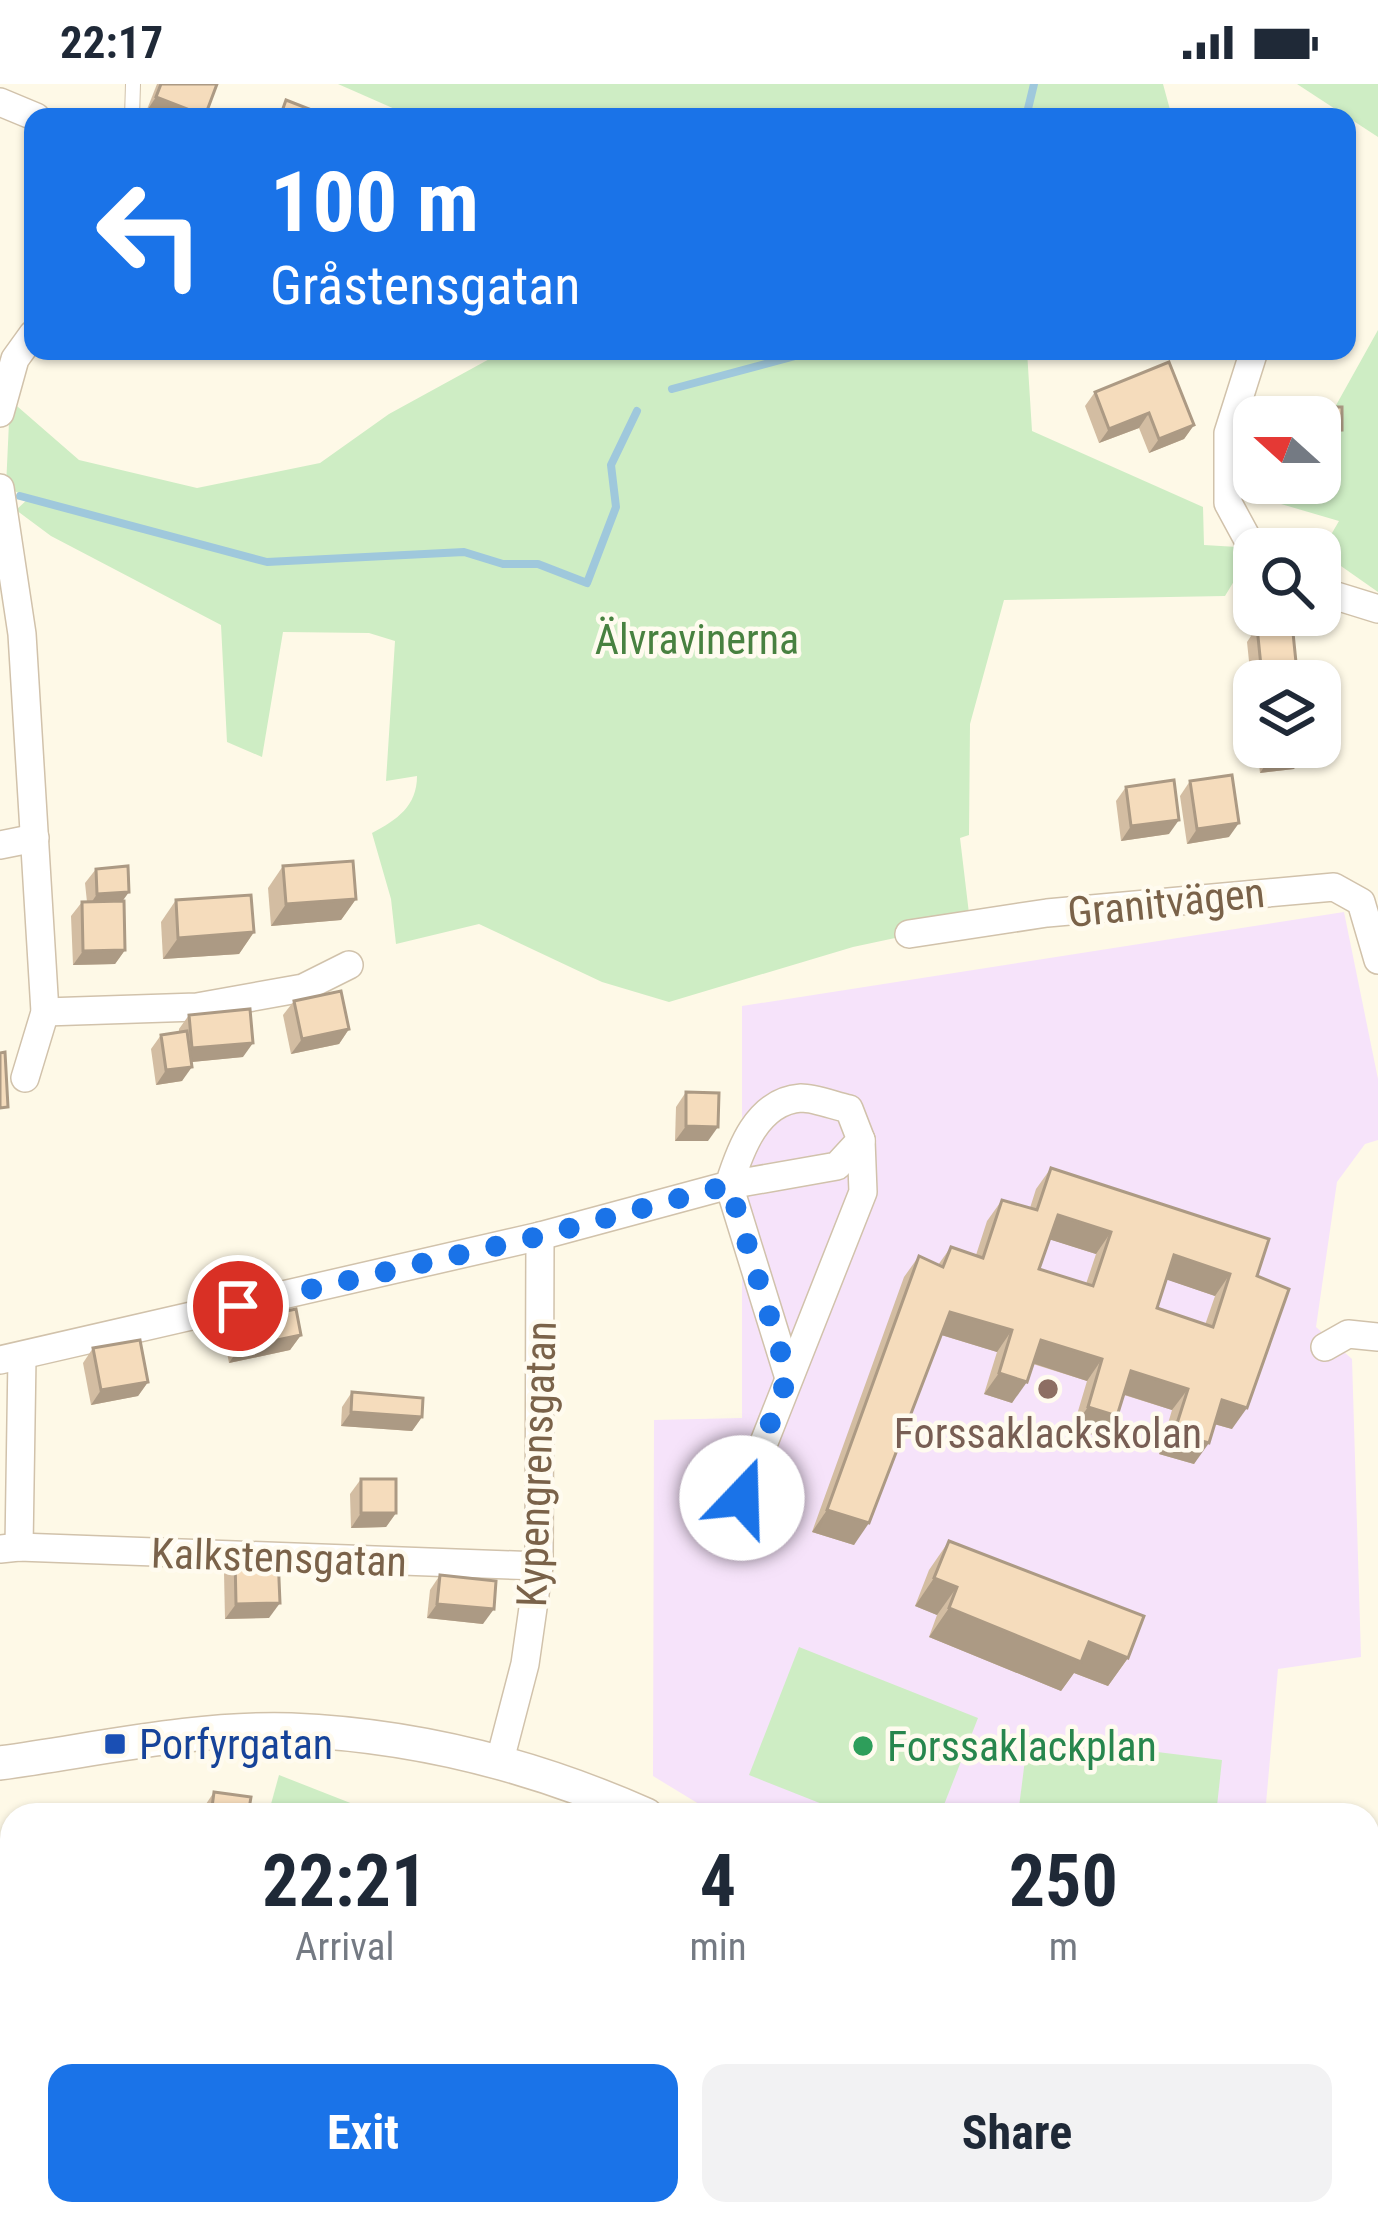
<!DOCTYPE html>
<html lang="en">
<head>
<meta charset="utf-8">
<style>
  :root { --surface:#fff; --page:#f2f2f3; --text:#1f2937; --muted:#747a83; --accent:#1a73e8 }
  body { margin:0; font-family:"Roboto Condensed",sans-serif; background:var(--page); color:var(--text); height:100vh; display:flex; flex-direction:column; font-size:45px; white-space:nowrap }
  * { box-sizing:border-box; margin:0 }
  p { font-size:39px; color:var(--muted) }
  .icon { flex:none; width:66px; height:66px; fill:none; stroke:currentColor; stroke-width:2; stroke-linecap:round; stroke-linejoin:round }
  .map { position:relative; flex:1; overflow:hidden }
  .drawer { position:absolute; left:0px; top:1719px; width:1380px; height:423px; display:flex; flex-direction:column; background:var(--surface); border-radius:36px 36px 0 0; box-shadow:0 3px 9px #0004 }
  .drawer>* { flex:none }
  .guide { position:absolute; left:24px; top:24px; width:1332px; height:252px; border-radius:24px; box-shadow:0 3px 9px #0004; background:#1a73e8; color:#fff; overflow:hidden }
  .needle { width:78px; rotate:291deg }
  .buttons { position:absolute; left:1233px; top:312px; display:grid; gap:24px }
  .buttons a { display:grid; place-items:center; width:108px; height:108px; border-radius:24px; background:var(--surface); box-shadow:0 3px 9px #0004; font-size:60px }
  .pin { position:absolute; display:grid; place-items:center; width:102px; height:102px; color:#fff; margin:-51px; border:6px solid #fff; border-radius:50%; box-shadow:0 3px 12px #0007 }
  .me { position:absolute; width:132px; margin:-66px; rotate:21deg; stroke-linejoin:round; filter:drop-shadow(0 0 9px #0008) }
  .turn { display:flex; align-items:center; gap:42px; height:252px; padding:0 48px; font-size:54px }
  .turn .icon { width:156px; height:156px; stroke-width:2.5 }
  .turn b { display:block; font-size:84px; line-height:102px }
  .eta { display:flex; justify-content:space-evenly; align-items:center; height:204px; text-align:center }
  .eta b { font-size:72px; font-weight:700; line-height:84px }
  .action { display:flex; gap:24px; margin-top:auto; padding:24px 48px }
  .action a { flex:1; height:138px; border-radius:24px; background:var(--accent); color:#fff; font-size:48px; font-weight:700; line-height:138px; text-align:center }
  .action a+a { background:var(--page); color:var(--text) }
  .status { display:flex; justify-content:space-between; align-items:center; height:84px; padding:0 60px; background:var(--surface); direction:ltr }
  .status svg { height:33px; fill:currentColor }
  .map>svg:first-child { display:block }
</style>
</head>
<body>
<div class="status"><b>22:17</b><svg viewBox="0 0 49 12"><path d="M0 12V9h3v3zM5 12V6h3v6zM10 12V3h3v9zM15 12V0h3v12zM26 1h20v11H26zM47 4h2v5h-2z"/></svg></div>
<div class="map">
<svg width="1378" height="2140" viewBox="0 0 1378 2140">
  <rect width="100%" height="100%" fill="#fef9e7"/>
  <polygon fill="#f6ecd5" points="243,2130 424,2130 426,2140 245,2140"/>
  <polygon fill="#f6e3fa" points="1344,828 1378,995 1378,1056 1365,1060 1337,1098 1316,1243 1352,1275 1361,1573 1278,1585 1265,1731 717,1731 653,1692 654,1336 742,1334 742,922"/>
  <g fill="#ceedc4">
    <polygon points="338,0 1163,0 1172,33 413,33"/>
    <polygon points="1297,0 1378,0 1378,53"/>
    <polygon points="1378,246 1378,508 1321,468 1339,437 1281,420 1293,399 1320,399 1320,350"/>
    <path d="M504,267H1027L1032,347L1203,423L1204,461L1254,464L1225,512L1004,516L970,640L969,751L960,754L970,838L853,863L669,918L602,898L479,840L396,860L391,815L372,749C397,736 417,722 417,692L386,697L395,557L369,549L283,548L262,673L227,658L221,541L51,452L16,426L29,414L6,403L10,316L79,376L197,404L320,379L389,330Z"/>
    <polygon points="799,1563 978,1634 940,1731 850,1731 749,1691"/>
    <polygon points="1028,1652 1222,1676 1216,1731 1018,1731"/>
    <polygon points="279,1691 381,1731 268,1731"/>
    <polygon points="12,2040 12,2130 115,2130 115,2140 0,2140 0,2041"/>
    <polygon points="500,2130 1201,2130 1203,2140 503,2140"/>
  </g>
  <g fill="none" stroke-linecap="round" stroke-linejoin="round">
    <g stroke="#9fc8dc" stroke-width="8">
      <polyline points="1026,33 1034,0"/>
      <polyline points="672,305 814,267"/>
      <polyline points="20,412 267,478 464,468 503,480 538,480 587,499 616,423 611,381 637,327"/>
    </g>
    <defs>
      <g id="service">
        <polyline points="132,33 133,0"/>
        <polyline points="619,2130 625,2140"/>
      </g>
      <g id="minor">
        <polyline points="0,18 36,33"/>
        <polyline points="1254,267 1228,349 1228,419 1254,467"/>
        <polyline points="0,329 15,275 33,250"/>
        <polyline points="0,404 22,550 45,928 25,994"/>
        <polyline points="1320,507 1378,525"/>
        <polyline points="0,761 35,754"/>
        <polyline points="909,850 1047,829 1334,803 1361,818 1378,876"/>
        <polyline points="45,928 197,923 303,904 349,881"/>
        <polyline points="729,1101 788,1291"/>
        <polyline points="1325,1263 1348,1250 1378,1253"/>
        <path d="M0,1276L540,1152L729,1101L837,1082L861,1056L849,1025C835,1022 815,1014 801,1014C757,1017 740,1066 729,1101"/>
        <polyline points="742,1414 863,1108 861,1056"/>
        <polyline points="19,1463 22,1273"/>
        <polyline points="0,1465 19,1463 539,1482"/>
        <polyline points="500,1676 525,1580 539,1482 540,1152"/>
        <polyline points="0,1908 12,1908"/>
        <polyline points="243,2130 245,2140"/>
      </g>
      <g id="tertiary">
        <path d="M0,1679C95,1666 195,1643 291,1646C416,1651 533,1681 646,1731"/>
        <polyline points="1326,2130 1342,2140"/>
      </g>
    </defs>
    <use href="#service" stroke="#d1c2ab" stroke-width="16"/>
    <use href="#minor" stroke="#d1c2ab" stroke-width="30"/>
    <use href="#tertiary" stroke="#d1c2ab" stroke-width="36"/>
    <use href="#service" stroke="#fff" stroke-width="14"/>
    <use href="#minor" stroke="#fff" stroke-width="27"/>
    <use href="#tertiary" stroke="#fff" stroke-width="33"/>
  </g>
  <g fill="#d3bda2" fill-rule="evenodd">
    <polygon points="157,0 217,0 204,33 159,33 146,28"/>
    <polygon points="1095,308 1194,341 1184,355 1149,369 1139,344 1099,359 1085,322"/>
    <polygon points="1257,543 1291,597 1254,597 1254,606 1252,606 1247,558"/>
    <polygon points="1257,663 1303,663 1294,685 1260,689"/>
    <polygon points="1190,697 1229,753 1187,760 1180,712"/>
    <polygon points="1126,703 1169,750 1121,757 1116,717"/>
    <polygon points="283,782 356,815 341,836 271,842 268,804"/>
    <polygon points="96,785 123,817 125,866 115,880 73,881 71,832 82,818 87,818 85,799"/>
    <polygon points="176,816 254,848 239,870 163,875 161,838"/>
    <polygon points="294,917 349,945 339,960 291,970 283,931"/>
    <polygon points="189,931 243,973 191,978 182,997 156,1001 151,965 161,951 179,948 179,945"/>
    <polygon points="686,1008 708,1057 675,1057 676,1023"/>
    <path d="M1051,1084L1257,1192L1232,1345L1214,1340L1194,1380L1159,1370L1172,1326L1124,1311L1102,1354L1073,1344L1087,1297L1033,1280L1012,1319L984,1310L997,1268L941,1251L854,1461L812,1448L904,1193L919,1172L938,1181L951,1163L976,1171L987,1137L1002,1116L1030,1124L1036,1105ZM1049,1155L1096,1170L1086,1200L1039,1185ZM1166,1195L1215,1212L1205,1241L1157,1224Z"/>
    <polygon points="234,1238 301,1251 290,1266 229,1279 224,1253"/>
    <polygon points="93,1264 148,1298 138,1312 91,1321 83,1279"/>
    <polygon points="352,1308 422,1333 412,1347 341,1342 342,1323"/>
    <polygon points="361,1395 396,1429 386,1443 351,1444 350,1410"/>
    <polygon points="949,1457 1128,1574 1108,1602 1074,1589 1061,1607 929,1553 937,1531 915,1522 929,1486"/>
    <polygon points="235,1473 269,1534 225,1535 224,1488"/>
    <polygon points="440,1491 483,1540 427,1534 430,1506"/>
    <polygon points="214,1708 248,1731 203,1731 204,1723"/>
    <polygon points="133,2130 202,2130 203,2140 134,2140"/>
    <polygon points="282,2130 324,2130 325,2133 320,2140 284,2140"/>
    <polygon points="679,2130 773,2130 763,2140 688,2140"/>
  </g>
  <g fill="#ac9a84">
    <polygon points="156,13 205,32 159,33 146,28"/>
    <polygon points="1149,329 1139,344 1099,359 1109,345"/>
    <polygon points="1194,341 1184,355 1149,369 1159,355"/>
    <polygon points="1320,346 1342,346 1332,361 1320,361"/>
    <polygon points="1297,588 1291,597 1259,597 1262,592"/>
    <polygon points="1304,670 1294,685 1260,689 1270,674"/>
    <polygon points="1179,736 1169,750 1121,757 1131,742"/>
    <polygon points="1239,739 1229,753 1187,760 1197,745"/>
    <polygon points="129,808 119,822 87,825 97,810"/>
    <polygon points="356,815 341,836 271,842 286,820"/>
    <polygon points="254,848 239,870 163,875 178,854"/>
    <polygon points="125,866 115,880 73,881 83,867"/>
    <polygon points="349,945 339,960 291,970 302,955"/>
    <polygon points="253,959 243,973 182,979 192,964"/>
    <polygon points="192,983 182,997 156,1001 166,986"/>
    <polygon points="686,1042 718,1043 708,1057 675,1057"/>
    <polygon points="1058,1131 1111,1148 1096,1170 1042,1153"/>
    <polygon points="1174,1171 1230,1190 1215,1212 1159,1193"/>
    <polygon points="950,1228 1012,1246 997,1268 935,1249"/>
    <polygon points="301,1251 290,1266 229,1279 239,1264"/>
    <polygon points="1041,1256 1102,1275 1087,1297 1026,1277"/>
    <polygon points="1131,1287 1188,1305 1172,1326 1116,1308"/>
    <polygon points="999,1289 1027,1298 1012,1319 984,1310"/>
    <polygon points="148,1298 138,1312 91,1321 101,1306"/>
    <polygon points="1222,1316 1247,1324 1232,1345 1207,1338"/>
    <polygon points="1088,1323 1117,1332 1102,1354 1073,1344"/>
    <polygon points="351,1328 422,1333 412,1347 341,1342"/>
    <polygon points="1174,1349 1209,1359 1194,1380 1159,1370"/>
    <polygon points="827,1426 869,1439 854,1461 812,1448"/>
    <polygon points="361,1429 396,1429 386,1443 351,1444"/>
    <polygon points="934,1494 957,1503 937,1531 915,1522"/>
    <polygon points="280,1519 269,1534 225,1535 236,1520"/>
    <polygon points="437,1520 494,1525 483,1540 427,1534"/>
    <polygon points="949,1524 1089,1558 1128,1574 1108,1602 1074,1589 1061,1607 929,1553"/>
    <polygon points="10,1976 0,1990 0,1977"/>
    <polygon points="368,2130 389,2130 387,2134 363,2138"/>
    <polygon points="707,2130 773,2130 763,2140 700,2140"/>
  </g>
  <g fill="#f5dcbc" stroke="#ac9a84" stroke-width="3" fill-rule="evenodd">
    <polygon points="161,0 217,0 205,32 156,13"/>
    <polygon points="286,16 317,28 315,33 280,33"/>
    <polygon points="1169,278 1194,341 1159,355 1149,329 1109,345 1095,308"/>
    <polygon points="1286,323 1342,323 1342,346 1320,346 1320,333 1286,333"/>
    <polygon points="1292,539 1297,588 1262,592 1257,543"/>
    <polygon points="1269,663 1303,663 1304,670 1270,674"/>
    <polygon points="1232,691 1239,739 1197,745 1190,697"/>
    <polygon points="1174,696 1179,736 1131,742 1126,703"/>
    <polygon points="353,777 356,815 286,820 283,782"/>
    <polygon points="128,782 129,808 97,810 96,785"/>
    <polygon points="251,811 254,848 178,854 176,816"/>
    <polygon points="124,817 125,866 83,867 82,818"/>
    <polygon points="341,907 349,945 302,955 294,917"/>
    <polygon points="250,925 253,959 192,964 189,931"/>
    <polygon points="187,947 192,983 166,986 161,951"/>
    <polygon points="5,968 8,1023 0,1024 0,969"/>
    <polygon points="686,1008 719,1009 718,1043 686,1042"/>
    <path d="M1051,1084L1269,1155L1257,1192L1289,1205L1247,1324L1222,1316L1209,1359L1174,1349L1188,1305L1131,1287L1117,1332L1088,1323L1102,1275L1041,1256L1027,1298L999,1289L1012,1246L950,1228L869,1439L827,1426L919,1172L943,1183L951,1163L983,1174L1002,1116L1037,1126ZM1058,1131L1111,1148L1093,1202L1039,1185ZM1174,1171L1230,1190L1213,1243L1157,1224Z"/>
    <polygon points="296,1225 301,1251 239,1264 234,1238"/>
    <polygon points="140,1256 148,1298 101,1306 93,1264"/>
    <polygon points="352,1308 423,1314 422,1333 351,1328"/>
    <rect x="361" y="1395" width="35" height="34"/>
    <polygon points="949,1457 1144,1532 1128,1574 1089,1558 1081,1578 949,1524 957,1503 934,1494"/>
    <polygon points="278,1472 280,1519 236,1520 235,1473"/>
    <polygon points="440,1491 496,1497 494,1525 437,1520"/>
    <polygon points="214,1708 251,1713 248,1731 211,1731"/>
    <polygon points="0,1926 3,1926 10,1976 0,1977"/>
    <polygon points="145,2130 202,2130 203,2140 174,2140 174,2138 146,2140"/>
    <polygon points="295,2130 324,2130 325,2133 315,2134 315,2140 296,2140"/>
  </g>
  <g fill="none" stroke-linecap="round" stroke-linejoin="round">
    <polyline stroke="#1a73e8" stroke-width="21" stroke-dasharray="0 37.8" points="238,1222 540,1152 729,1101 788,1292 742,1414"/>
  </g>
  <circle fill="#8d6e63" stroke="#fffbef" stroke-width="4.5" cx="1048" cy="1305" r="12"/>
  <rect fill="#1a4fb4" stroke="#fffbef" stroke-width="4.5" x="103" y="1648" width="24" height="24" rx="6"/>
  <circle fill="#2e9e5b" stroke="#fffbef" stroke-width="4.5" cx="863" cy="1662" r="12"/>
  <g text-anchor="middle" stroke-width="9" stroke-linejoin="round" paint-order="stroke">
    <g font-size="42" fill="#488140" stroke="#fffbef">
      <text x="697" y="570">Älvravinerna</text>
    </g>
    <g font-size="42" fill="#7a6249" stroke="#fffbef">
      <text transform="translate(1166 818) rotate(-6)" y="15">Granitvägen</text>
      <text transform="translate(536 1380) rotate(-88)" y="15">Kypengrensgatan</text>
      <text transform="translate(279 1473) rotate(2)" y="15">Kalkstensgatan</text>
    </g>
    <g font-size="42" fill="#785e54" stroke="#fffbef">
      <text x="1048" y="1364">Forssaklackskolan</text>
    </g>
    <g font-size="42" fill="#164399" stroke="#fffbef" text-anchor="start">
      <text x="139" y="1675">Porfyrgatan</text>
    </g>
    <g font-size="42" fill="#27864d" stroke="#fffbef" text-anchor="start">
      <text x="887" y="1677">Forssaklackplan</text>
    </g>
  </g>
</svg>
<div class="buttons">
<a><svg class="needle" viewBox="-14 -14 28 28"><path d="M0-13l5 13h-10z" fill="#e53935"/><path d="M0 13l5-13h-10z" fill="#747a83"/></svg></a>
<a><svg class="icon" aria-label="search" viewBox="0 0 24 24"><circle cx="10" cy="10" r="6"/><path d="M15 15l6 6"/></svg></a>
<a><svg class="icon" aria-label="layers" viewBox="0 0 24 24"><path d="M12 4l9 5-9 5-9-5zM3 14l9 5 9-5"/></svg></a>
</div>
<div class="pin" style="left:238px;top:1222px;background:#d93025"><svg class="icon" aria-label="arrive" viewBox="0 0 24 24"><path d="M6 21V4h12l-3 4 3 4H6"/></svg></div>
<svg class="me" style="left:742px;top:1414px" viewBox="-20 -20 40 40"><circle r="19" fill="#fff"/><path d="M0-13L10 11 0 6-10 11z" fill="#1a73e8"/></svg>
<div class="guide">
<div class="turn"><svg class="icon" aria-label="left" viewBox="0 0 24 24"><path d="M17 20v-9H6M10 6l-5 5 5 5"/></svg><div><b>100 m</b>Gråstensgatan</div></div>
</div>
<section class="drawer">
<div class="eta">
<div><b>22:21</b><p>Arrival</p></div>
<div><b>4</b><p>min</p></div>
<div><b>250</b><p>m</p></div>
</div>
<div class="action"><a>Exit</a><a>Share</a></div>
</section>
</div>
</body>
</html>
